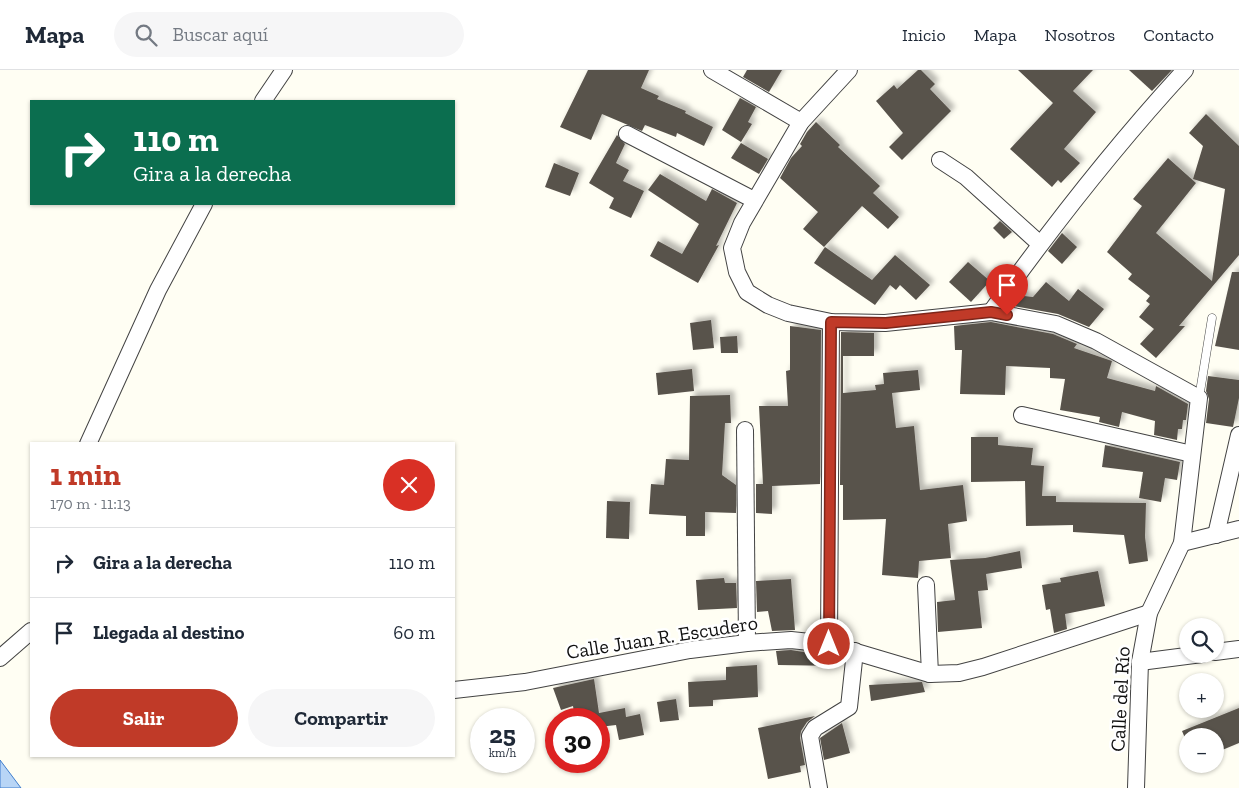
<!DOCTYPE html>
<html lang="es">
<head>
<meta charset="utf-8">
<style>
  :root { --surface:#fff; --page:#f6f6f7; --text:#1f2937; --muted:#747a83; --line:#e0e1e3; --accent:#c03a28 }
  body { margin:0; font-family:"Zilla Slab",serif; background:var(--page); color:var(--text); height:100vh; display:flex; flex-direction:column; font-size:19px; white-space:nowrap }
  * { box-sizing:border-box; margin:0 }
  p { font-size:16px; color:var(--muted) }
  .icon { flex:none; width:28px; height:28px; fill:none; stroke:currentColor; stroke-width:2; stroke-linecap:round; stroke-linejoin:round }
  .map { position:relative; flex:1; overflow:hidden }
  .sheet { position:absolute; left:30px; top:372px; width:425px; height:315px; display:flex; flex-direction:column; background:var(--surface); border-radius:0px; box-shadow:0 1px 4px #0004 }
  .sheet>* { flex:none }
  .banner { position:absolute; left:30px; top:30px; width:425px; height:105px; border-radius:0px; box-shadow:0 1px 4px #0004; background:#0b6e4f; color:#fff; overflow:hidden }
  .fabs { position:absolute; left:1179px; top:548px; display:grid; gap:10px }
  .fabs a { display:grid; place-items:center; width:45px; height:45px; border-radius:50%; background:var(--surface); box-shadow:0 1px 4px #0004; font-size:25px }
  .speed { position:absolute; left:470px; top:638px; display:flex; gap:10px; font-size:25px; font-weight:700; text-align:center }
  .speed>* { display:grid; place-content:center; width:65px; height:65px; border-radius:50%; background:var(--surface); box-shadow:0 1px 4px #0004; line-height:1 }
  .speed small { font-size:12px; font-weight:400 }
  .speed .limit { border:8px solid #d22; background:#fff; color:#111 }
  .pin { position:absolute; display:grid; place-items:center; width:42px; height:42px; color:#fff; margin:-51px -21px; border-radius:50% 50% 50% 0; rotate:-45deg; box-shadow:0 0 5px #0007 }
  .pin .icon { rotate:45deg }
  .me { position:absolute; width:55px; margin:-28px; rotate:0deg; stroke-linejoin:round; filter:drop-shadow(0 0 4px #0008) }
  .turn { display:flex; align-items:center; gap:18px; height:105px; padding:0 20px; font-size:22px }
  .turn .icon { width:65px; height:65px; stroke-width:2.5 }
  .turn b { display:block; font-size:35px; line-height:42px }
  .round { display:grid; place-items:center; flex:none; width:52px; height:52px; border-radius:26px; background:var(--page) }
  .summary { display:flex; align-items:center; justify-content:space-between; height:85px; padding:0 20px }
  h1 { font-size:30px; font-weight:700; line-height:38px; color:var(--accent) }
  .primary-button { display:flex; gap:10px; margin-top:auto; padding:10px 20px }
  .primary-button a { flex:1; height:58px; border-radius:30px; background:var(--accent); color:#fff; font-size:20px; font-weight:700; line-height:58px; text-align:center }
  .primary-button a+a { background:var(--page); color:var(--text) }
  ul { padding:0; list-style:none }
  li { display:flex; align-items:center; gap:15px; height:70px; padding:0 20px; border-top:1px solid var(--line) }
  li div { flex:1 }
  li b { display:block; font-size:19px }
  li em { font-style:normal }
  header { display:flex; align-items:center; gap:30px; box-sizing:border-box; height:70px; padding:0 25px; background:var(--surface); border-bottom:1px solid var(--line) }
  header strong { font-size:24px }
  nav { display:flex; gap:28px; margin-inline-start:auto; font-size:18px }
  .search { width:350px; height:45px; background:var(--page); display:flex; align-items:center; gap:12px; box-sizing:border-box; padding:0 18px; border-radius:28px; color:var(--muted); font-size:19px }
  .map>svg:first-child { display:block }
</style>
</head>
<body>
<header>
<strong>Mapa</strong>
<div class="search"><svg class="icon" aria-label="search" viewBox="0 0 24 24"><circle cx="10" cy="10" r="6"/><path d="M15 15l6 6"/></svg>Buscar aquí</div>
<nav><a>Inicio</a><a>Mapa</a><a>Nosotros</a><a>Contacto</a></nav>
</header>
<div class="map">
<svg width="1239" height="718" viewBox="0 0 1239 718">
  <defs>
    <filter id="shadow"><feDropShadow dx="4.5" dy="-4.5" stdDeviation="2.5" flood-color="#0004"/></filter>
  </defs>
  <rect width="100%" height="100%" fill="#fffef3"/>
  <polygon fill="#b8d5f6" stroke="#3f7dcd" points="0,690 21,718 0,718"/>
  <g fill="#59534c" filter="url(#shadow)">
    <polygon points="588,0 649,0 641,18 659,26 657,29 686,41 685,43 713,57 704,76 677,63 676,67 645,55 642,61 602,44 591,70 560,57"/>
    <polygon points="747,0 782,0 769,22 743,7"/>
    <polygon points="918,0 921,0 935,14 930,19 951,41 902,90 889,77 903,63 876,31 894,15 897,19"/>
    <polygon points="1018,0 1093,0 1073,21 1096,42 1064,79 1080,93 1061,113 1058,110 1052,117 1010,79 1053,33"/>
    <polygon points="1129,0 1172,0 1152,21"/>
    <polygon points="740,28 756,37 748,52 752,54 741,72 722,60"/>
    <polygon points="1206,44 1239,76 1239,185 1179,256 1185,256 1156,288 1140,274 1154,259 1139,247 1150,234 1146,231 1150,226 1128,209 1132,204 1107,182 1142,136 1133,129 1168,88 1196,113 1156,163 1212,211 1225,119 1193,109 1203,76 1189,63"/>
    <polygon points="816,52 840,75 838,77 880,116 873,123 899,147 888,159 862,136 824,177 803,159 818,142 780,108 791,88 802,76 800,74 807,62"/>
    <polygon points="617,65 625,74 616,93 629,100 623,111 644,121 631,148 609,138 614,128 589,113"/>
    <polygon points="741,73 768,89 759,104 731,88"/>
    <polygon points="554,93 579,103 570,126 545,117"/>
    <polygon points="660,104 706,131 712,119 737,133 716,176 719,175 698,213 650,186 658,171 682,184 699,154 648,120"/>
    <polygon points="1000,151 1012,162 1004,169 993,158"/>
    <polygon points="1062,163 1077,177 1062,194 1048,181"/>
    <polygon points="825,177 872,210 895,185 930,215 916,230 900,215 896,220 890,215 875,235 814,193"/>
    <polygon points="968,192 990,211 971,232 949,212"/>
    <polygon points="1232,202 1239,202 1239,280 1215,276"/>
    <polygon points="1046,212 1069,231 1078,219 1104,239 1089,257 1058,244 1008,235 1015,225 1033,227"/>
    <polygon points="711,250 714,278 693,280 690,253"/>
    <polygon points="991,252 1053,264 1077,274 1074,278 1112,291 1107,308 1155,321 1156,316 1188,334 1186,350 1183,350 1182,359 1178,359 1177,370 1154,365 1155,351 1122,342 1119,357 1099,352 1100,347 1060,340 1065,309 1050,308 1050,298 1006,296 1005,325 960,324 962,280 955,280 954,256"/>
    <polygon points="790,256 821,260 820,414 772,416 772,444 756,443 756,414 763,414 759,336 788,336 786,301 790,300"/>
    <polygon points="841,262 874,263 874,286 843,286 843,323 876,320 875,315 884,314 883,303 918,300 920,320 892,323 896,358 914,356 920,420 963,415 967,451 948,454 951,488 919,491 918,508 882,505 886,449 843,450 843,415 840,415"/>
    <polygon points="737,266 738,283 721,283 720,267"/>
    <polygon points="692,299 694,321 658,325 656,303"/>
    <polygon points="1208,306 1239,310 1239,328 1233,357 1206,353 1209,329 1206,321"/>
    <polygon points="730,325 731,353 725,353 722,405 736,415 736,443 705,442 705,466 686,466 686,446 649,444 651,414 664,415 666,389 689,390 690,326"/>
    <polygon points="971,367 998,367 998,375 1033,378 1031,395 1044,396 1042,426 1056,426 1056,432 1146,433 1145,467 1148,491 1129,494 1124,465 1073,462 1073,455 1026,456 1025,411 971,412"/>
    <polygon points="1105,375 1180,392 1177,410 1165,408 1161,432 1139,428 1143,402 1102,397"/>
    <polygon points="607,431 630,432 629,469 606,468"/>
    <polygon points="1020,481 1022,498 986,504 988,520 978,521 982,558 938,562 937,532 955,530 950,490 985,488"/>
    <polygon points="1098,501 1105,536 1065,544 1067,559 1054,563 1050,539 1046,540 1042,515 1061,512 1060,508"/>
    <polygon points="724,508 725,513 736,513 737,538 698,540 696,510"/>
    <polygon points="791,509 795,560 772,561 768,541 757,542 756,511"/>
    <polygon points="791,580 841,588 840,596 778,595 776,581"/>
    <polygon points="757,595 758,627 713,630 713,636 689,637 688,612 726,610 726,597"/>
    <polygon points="594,609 599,643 625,638 626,647 640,644 644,665 619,670 616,655 599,657 599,649 575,649 573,636 561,640 553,618"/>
    <polygon points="922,612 925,622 871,631 869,615"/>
    <polygon points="676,629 679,650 660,652 657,632"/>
    <polygon points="1239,638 1239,673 1215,683 1215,666 1188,666 1188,675 1182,661"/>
    <polygon points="815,646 807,652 801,661 800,668 805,695 800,696 801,702 768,709 758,658"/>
    <polygon points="842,653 850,683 824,690 820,668"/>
  </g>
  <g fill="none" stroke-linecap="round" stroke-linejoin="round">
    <defs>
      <polyline id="service" points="1199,328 1212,248"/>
      <g id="minor">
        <polyline points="712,0 801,52"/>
        <polyline points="849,0 801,52 742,153 732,178 737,202 747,222 768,235 788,243 831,252 885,253 991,242 1056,254 1096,271 1199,328 1182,473 1149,543 1140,592 1136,718"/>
        <polyline points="263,31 284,0"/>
        <polyline points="627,64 754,130"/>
        <polyline points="940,90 966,107 1040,174"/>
        <path d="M991,242C1051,158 1115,76 1185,0"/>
        <polyline points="1022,345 1192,384"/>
        <polyline points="745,360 747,573"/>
        <polyline points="88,374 158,220 204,134"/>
        <polyline points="1216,465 1239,365"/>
        <polyline points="1182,473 1239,459"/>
        <polyline points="926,515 930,604"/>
        <polyline points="829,574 831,252"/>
        <polyline points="1215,582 1239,579"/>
        <polyline points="0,588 31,561"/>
        <polyline points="1140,592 1202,584"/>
        <polyline points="454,620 525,612 690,580 747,573 791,570 829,574 930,604 959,603 983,597 1149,543"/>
        <polyline points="819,718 810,666 815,658 849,637 855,581"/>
      </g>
    </defs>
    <use href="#service" stroke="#434343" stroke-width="9"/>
    <use href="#minor" stroke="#434343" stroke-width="18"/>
    <use href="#service" stroke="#fff" stroke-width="8"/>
    <use href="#minor" stroke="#fff" stroke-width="16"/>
  </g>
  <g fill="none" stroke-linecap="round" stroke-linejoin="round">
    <defs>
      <polyline id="route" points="829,574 831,252 886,253 991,242 1007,245"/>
    </defs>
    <use href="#route" stroke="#7d261a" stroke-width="12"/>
    <use href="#route" stroke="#c03a28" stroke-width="9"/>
  </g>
  <g text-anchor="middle" stroke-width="5" stroke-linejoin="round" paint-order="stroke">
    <g font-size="20" fill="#101010" stroke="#fff">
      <text transform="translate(662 567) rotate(-9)" y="7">Calle Juan R. Escudero</text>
      <text transform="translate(1120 629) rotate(-87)" y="7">Calle del Río</text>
    </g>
  </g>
</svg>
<div class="fabs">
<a><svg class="icon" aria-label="search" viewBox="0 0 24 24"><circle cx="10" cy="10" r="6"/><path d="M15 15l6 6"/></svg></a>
<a>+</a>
<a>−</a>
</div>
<div class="speed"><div>25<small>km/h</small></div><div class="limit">30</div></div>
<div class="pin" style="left:1007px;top:245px;background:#d93025"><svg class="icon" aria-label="arrive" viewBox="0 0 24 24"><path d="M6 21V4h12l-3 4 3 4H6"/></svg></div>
<svg class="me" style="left:829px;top:574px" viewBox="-20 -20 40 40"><circle r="17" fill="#c03a28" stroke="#fff" stroke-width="3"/><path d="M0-11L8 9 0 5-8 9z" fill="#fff"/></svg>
<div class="banner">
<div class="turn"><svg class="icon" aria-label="right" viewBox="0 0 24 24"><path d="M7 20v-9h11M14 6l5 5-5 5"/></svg><div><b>110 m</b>Gira a la derecha</div></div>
</div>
<section class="sheet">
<div class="summary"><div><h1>1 min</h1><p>170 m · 11:13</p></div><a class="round" style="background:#d93025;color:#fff"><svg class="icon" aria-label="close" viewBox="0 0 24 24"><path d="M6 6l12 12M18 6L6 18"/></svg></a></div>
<ul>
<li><svg class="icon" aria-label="right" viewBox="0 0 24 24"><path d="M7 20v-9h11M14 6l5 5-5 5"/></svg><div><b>Gira a la derecha</b></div><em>110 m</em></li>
<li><svg class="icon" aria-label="arrive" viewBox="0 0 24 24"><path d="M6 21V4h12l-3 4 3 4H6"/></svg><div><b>Llegada al destino</b></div><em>60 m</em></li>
</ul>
<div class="primary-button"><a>Salir</a><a>Compartir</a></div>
</section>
</div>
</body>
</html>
